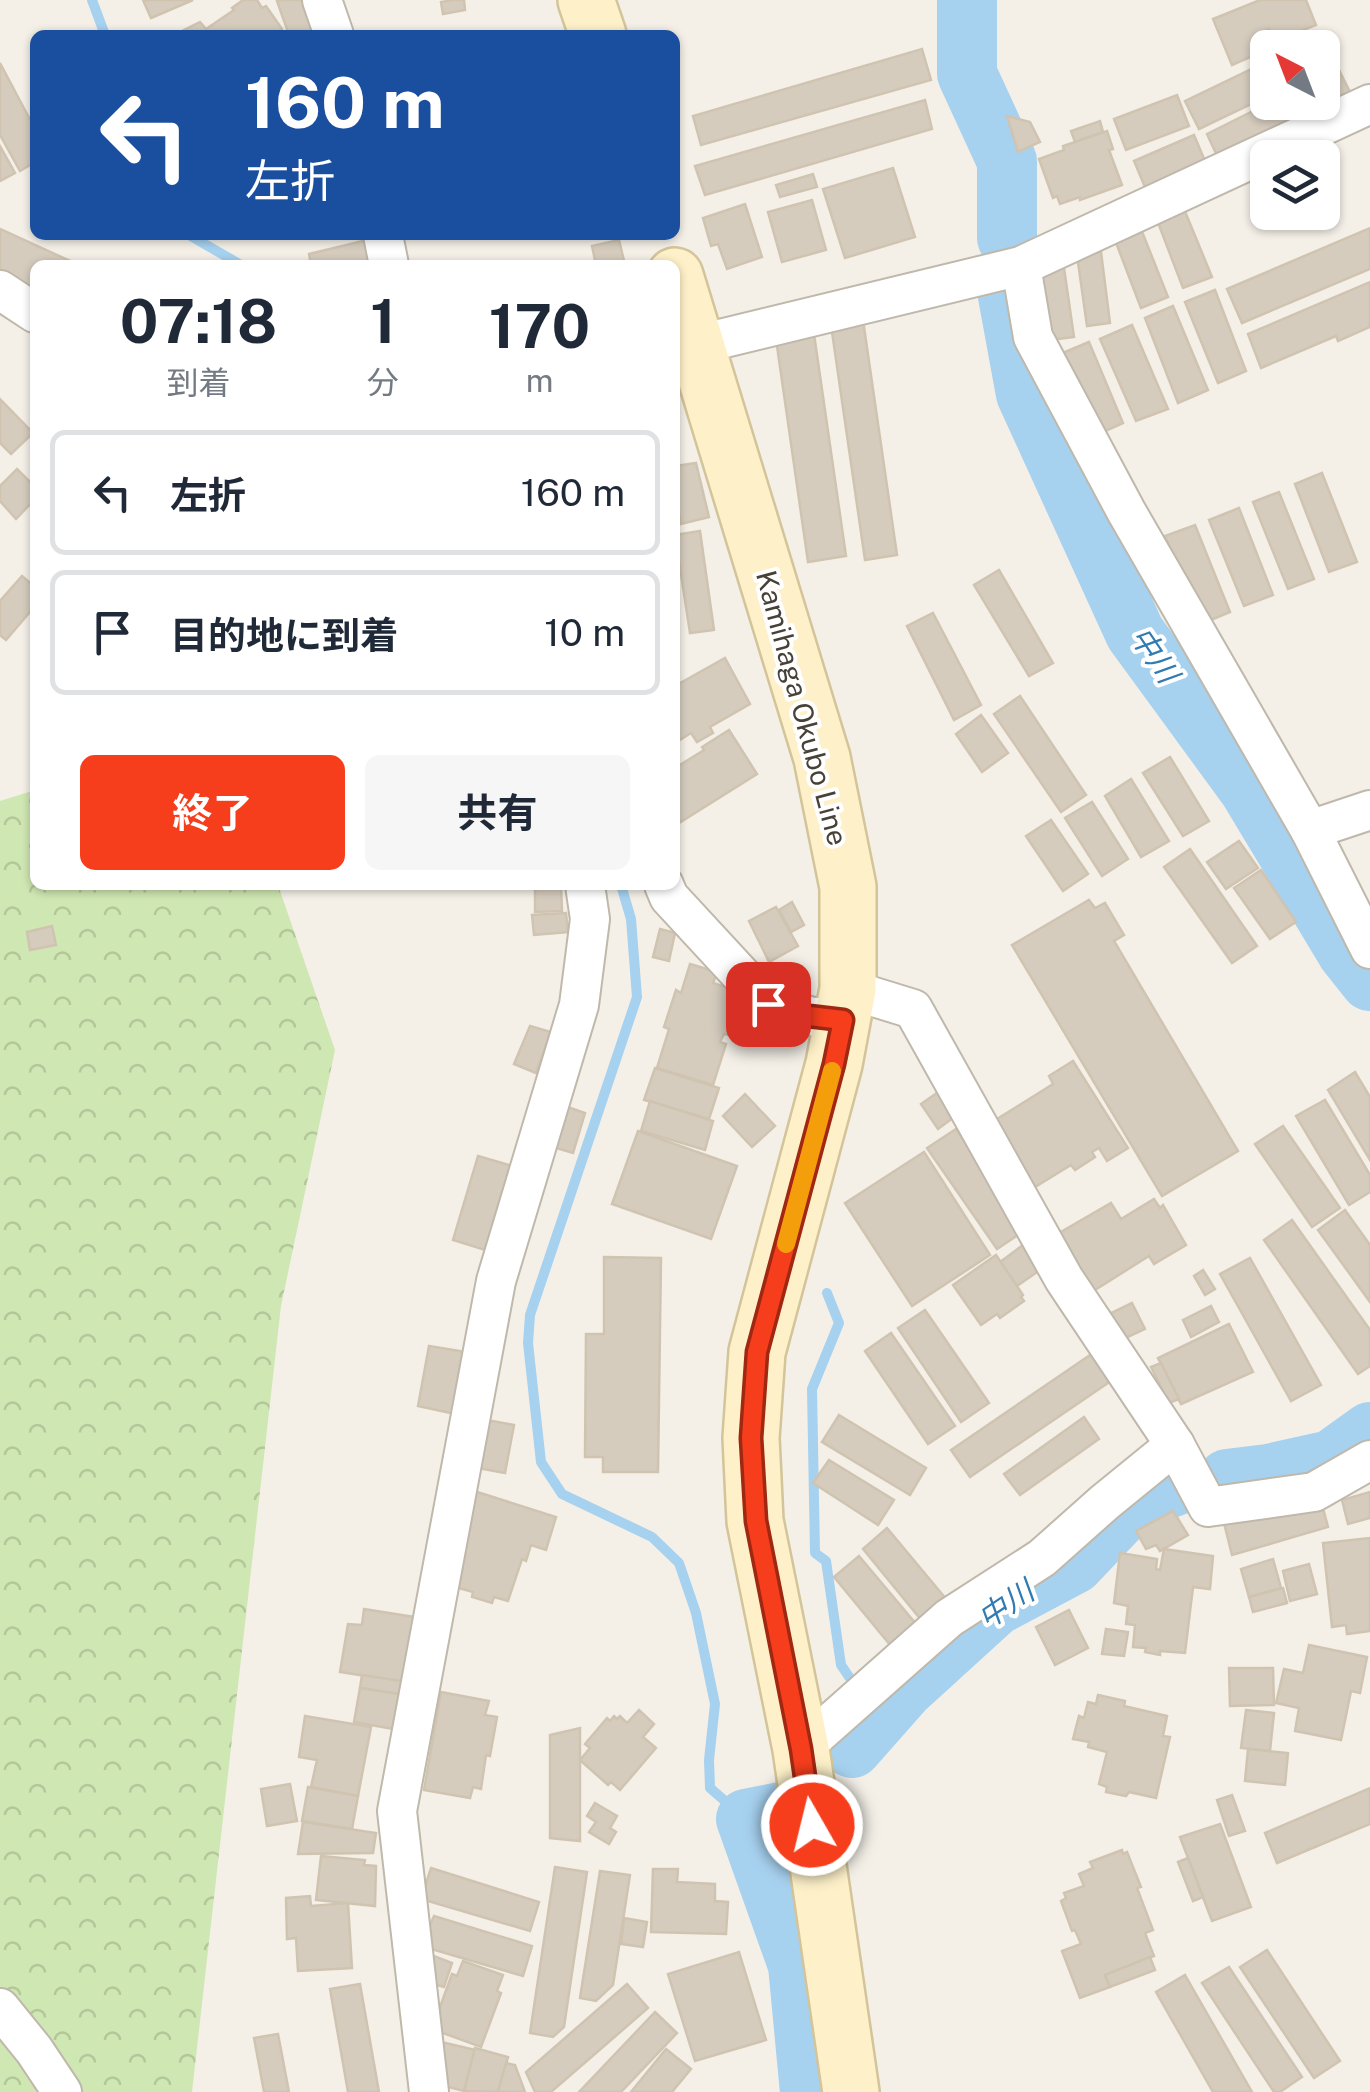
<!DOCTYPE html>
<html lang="ja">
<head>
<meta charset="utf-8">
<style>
  :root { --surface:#fff; --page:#f6f6f7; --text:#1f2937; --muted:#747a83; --line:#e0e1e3; --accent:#f63e1d }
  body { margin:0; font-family:"Public Sans","Noto Sans JP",sans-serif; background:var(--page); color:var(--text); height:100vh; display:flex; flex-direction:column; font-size:38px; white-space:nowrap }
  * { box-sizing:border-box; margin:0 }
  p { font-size:32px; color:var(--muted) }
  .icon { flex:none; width:55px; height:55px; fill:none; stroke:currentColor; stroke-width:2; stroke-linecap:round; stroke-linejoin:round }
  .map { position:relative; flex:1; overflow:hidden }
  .side { position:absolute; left:30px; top:260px; width:650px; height:630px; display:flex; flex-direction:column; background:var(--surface); border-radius:15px; box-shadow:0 2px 8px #0004 }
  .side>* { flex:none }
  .top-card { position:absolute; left:30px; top:30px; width:650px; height:210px; border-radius:15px; box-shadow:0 2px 8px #0004; background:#1a4fa0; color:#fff; overflow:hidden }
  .needle { width:65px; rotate:318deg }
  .buttons { position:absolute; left:1250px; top:30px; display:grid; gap:20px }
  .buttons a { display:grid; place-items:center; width:90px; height:90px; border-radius:15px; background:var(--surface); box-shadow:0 2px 8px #0004; font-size:50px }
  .pin { position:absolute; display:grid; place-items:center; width:85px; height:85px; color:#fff; margin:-42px; border-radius:20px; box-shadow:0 5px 15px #0006 }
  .me { position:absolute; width:110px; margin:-55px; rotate:352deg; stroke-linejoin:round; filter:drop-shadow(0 0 8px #0008) }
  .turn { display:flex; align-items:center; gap:35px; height:210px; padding:0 50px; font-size:45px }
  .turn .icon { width:130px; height:130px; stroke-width:2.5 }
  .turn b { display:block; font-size:70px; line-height:85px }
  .eta { display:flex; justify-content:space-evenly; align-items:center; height:170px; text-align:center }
  .eta b { font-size:60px; font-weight:700; line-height:70px }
  .cta { display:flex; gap:20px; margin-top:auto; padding:20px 50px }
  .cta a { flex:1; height:115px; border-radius:15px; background:var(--accent); color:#fff; font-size:40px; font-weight:700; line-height:115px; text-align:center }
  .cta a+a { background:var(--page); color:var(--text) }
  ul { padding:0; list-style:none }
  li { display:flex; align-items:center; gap:30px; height:125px; margin:0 20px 15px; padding:0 30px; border:5px solid var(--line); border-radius:15px }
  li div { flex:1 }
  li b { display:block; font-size:38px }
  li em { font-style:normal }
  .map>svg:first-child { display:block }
</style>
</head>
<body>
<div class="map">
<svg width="1370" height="2092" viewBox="0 0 1370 2092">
  <defs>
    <pattern id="forest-crowns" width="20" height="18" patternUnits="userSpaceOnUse" patternTransform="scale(2.5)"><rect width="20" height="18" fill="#cfe7b2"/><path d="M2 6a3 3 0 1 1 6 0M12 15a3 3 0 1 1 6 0" fill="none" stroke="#b3c79a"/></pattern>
  </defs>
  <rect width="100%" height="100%" fill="#f4f0e8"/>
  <polygon fill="url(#forest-crowns)" points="35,790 35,885 278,885 335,1050 281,1306 192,2092 0,2092 0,801"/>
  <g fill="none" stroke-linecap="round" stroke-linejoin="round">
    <g stroke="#a6d1ef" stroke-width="10">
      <polyline points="92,0 105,35"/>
      <polyline points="189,235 241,265"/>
      <polyline points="621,885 631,919 637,997 530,1315 528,1343 541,1462 562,1494 652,1537 679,1563 696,1613 715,1704 709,1760 710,1788 746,1819"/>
      <polyline points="827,1293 839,1323 812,1389 815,1553 826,1561 841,1665 856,1687"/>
      <polyline points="871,1707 879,1718"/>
    </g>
    <g stroke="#a6d1ef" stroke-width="60">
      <polyline points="967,0 967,74 1007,161 1007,238"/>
      <polyline points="1008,296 1026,394 1135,633 1249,789 1347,952 1370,981"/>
      <polyline points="1227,1479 1268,1474 1331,1460 1370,1432"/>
      <polyline points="852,1748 905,1688 995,1606 1074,1564 1133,1502 1175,1486"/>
      <polyline points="781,1812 746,1819 798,1965 810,2092"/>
    </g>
  </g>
  <g fill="#d5ccbe" stroke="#d0c4b1" stroke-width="2.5">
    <polygon points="143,0 193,0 151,18"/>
    <polygon points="243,0 257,0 262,8 266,6 282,29 273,35 183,35 186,33 184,30 200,22 206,29 234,10 232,8"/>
    <polygon points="280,0 308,0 320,35 289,35 277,1"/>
    <polygon points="454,0 464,0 465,10 443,14 441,2"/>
    <polygon points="1260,0 1306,0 1316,25 1275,41 1269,29 1259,33 1266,50 1232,65 1213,19"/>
    <polygon points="922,49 931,80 701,145 693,116"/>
    <polygon points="1268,61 1268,96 1199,129 1185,101"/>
    <polygon points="0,63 35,129 35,162 20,171 0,135"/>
    <polygon points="1339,70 1353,98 1220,162 1207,134 1271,102 1322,102 1322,78"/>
    <polygon points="1177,95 1189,126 1126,150 1114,119"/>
    <polygon points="925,100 932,129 705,195 695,166"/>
    <polygon points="1007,116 1030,122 1040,142 1018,152"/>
    <polygon points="1100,121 1103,132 1075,142 1071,131"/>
    <polygon points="1107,131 1113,149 1109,150 1122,185 1080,200 1080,197 1060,204 1057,196 1053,198 1039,159 1064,150 1063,146"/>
    <polygon points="1194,135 1208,168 1148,194 1134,161"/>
    <polygon points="0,146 15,173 0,181"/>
    <polygon points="893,168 915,237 845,258 823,189"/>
    <polygon points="813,174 817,187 780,197 776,185"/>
    <polygon points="812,200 826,250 782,262 768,212"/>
    <polygon points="745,204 762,257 727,269 718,244 711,246 703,218"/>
    <polygon points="1184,209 1212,277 1183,288 1157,220"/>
    <polygon points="1370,228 1370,269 1242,323 1227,289"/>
    <polygon points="0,229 79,265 35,265 35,289 0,273"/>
    <polygon points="1141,229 1168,297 1141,308 1115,240"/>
    <polygon points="371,239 377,265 311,265 309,254"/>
    <polygon points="619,240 625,265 596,265 592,246"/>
    <polygon points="1101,252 1110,323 1087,326 1077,255"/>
    <polygon points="1064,268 1074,337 1050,340 1040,271"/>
    <polygon points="1370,282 1370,327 1338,341 1336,336 1261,368 1248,334"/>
    <polygon points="1215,290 1246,371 1218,383 1185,302"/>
    <polygon points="1173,306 1208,390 1178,403 1145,318"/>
    <polygon points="863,320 897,555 865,560 831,325"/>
    <polygon points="1132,325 1168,409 1136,421 1100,339"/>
    <polygon points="814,334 846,556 808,562 776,339"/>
    <polygon points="1089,342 1123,423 1094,436 1058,355"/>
    <polygon points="0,399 33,433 11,454 0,443"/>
    <polygon points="696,463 709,517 681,524 675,493 675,466"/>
    <polygon points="17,469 35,487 35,499 16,519 0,501 0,486"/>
    <polygon points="1322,473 1357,562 1329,572 1295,484"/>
    <polygon points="1279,492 1314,579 1288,589 1253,502"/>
    <polygon points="1239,508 1273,595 1244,606 1209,520"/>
    <polygon points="1195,525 1230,612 1201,624 1165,536"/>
    <polygon points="700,531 714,630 690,633 675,535"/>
    <polygon points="999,570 1053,663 1029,676 974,585"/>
    <polygon points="22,576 35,587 35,606 6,640 0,635 0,601"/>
    <polygon points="933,613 981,705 954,720 907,626"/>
    <polygon points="725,658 750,704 710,727 713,733 697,742 691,733 675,743 675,686"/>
    <polygon points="1020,696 1086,795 1061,812 994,714"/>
    <polygon points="981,715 1008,753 982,772 956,734"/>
    <polygon points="729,730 757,774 679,823 675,817 675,768 704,750 702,747"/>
    <polygon points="1170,757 1209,821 1183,836 1143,773"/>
    <polygon points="1131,779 1169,841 1141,857 1105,796"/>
    <polygon points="1092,802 1128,859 1102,876 1065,818"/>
    <polygon points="1051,820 1088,874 1063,891 1026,836"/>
    <polygon points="1239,841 1258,868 1226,889 1207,862"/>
    <polygon points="1190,849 1257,946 1232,963 1164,867"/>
    <polygon points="1261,870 1296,922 1270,939 1234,888"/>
    <polygon points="561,885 562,911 535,912 535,886"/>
    <polygon points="1089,900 1095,908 1105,903 1124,935 1114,941 1238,1151 1162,1196 1012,945"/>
    <polygon points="792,902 804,925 791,932 779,910"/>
    <polygon points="776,907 798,946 769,962 749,921"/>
    <polygon points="566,913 568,932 534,935 532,915"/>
    <polygon points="52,926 56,945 30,950 27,932"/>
    <polygon points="660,929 675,933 669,961 653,957"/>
    <polygon points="690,964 717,972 713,983 735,990 730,1008 738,1011 731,1035 724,1034 720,1042 726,1044 713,1085 657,1068 669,1029 664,1027 676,990 681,993"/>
    <polygon points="530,1026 551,1032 536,1073 514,1064"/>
    <polygon points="1073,1061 1128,1148 1107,1161 1099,1148 1092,1152 1095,1157 1075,1170 1071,1165 1035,1187 994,1121 1053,1084 1049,1076"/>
    <polygon points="655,1068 719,1088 709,1119 644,1100"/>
    <polygon points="1355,1072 1370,1097 1370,1160 1328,1090"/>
    <polygon points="944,1088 961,1112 938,1129 921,1104"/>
    <polygon points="745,1094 775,1126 752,1147 723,1116"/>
    <polygon points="1325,1100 1370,1175 1370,1192 1349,1205 1296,1116"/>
    <polygon points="650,1101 713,1121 705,1150 641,1131"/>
    <polygon points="562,1105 585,1113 573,1153 549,1146"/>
    <polygon points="1283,1126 1340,1208 1312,1227 1255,1144"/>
    <polygon points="956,1129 1024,1231 997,1249 927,1148"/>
    <polygon points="638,1131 737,1166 711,1239 612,1204"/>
    <polygon points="924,1152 990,1255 912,1306 845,1203"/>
    <polygon points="478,1156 512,1166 485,1250 453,1240"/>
    <polygon points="1154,1199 1160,1208 1163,1205 1186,1245 1154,1264 1149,1256 1087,1295 1054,1236 1111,1203 1121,1219"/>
    <polygon points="1345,1210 1370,1245 1370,1302 1318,1230"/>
    <polygon points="1292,1220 1370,1330 1370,1366 1358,1374 1264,1240"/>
    <polygon points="1023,1245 1040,1270 1017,1286 1000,1262"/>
    <polygon points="996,1255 1023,1295 1021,1297 1024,1301 1000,1318 997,1314 981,1325 953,1285"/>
    <polygon points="604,1257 661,1258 658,1472 603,1472 603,1457 585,1457 586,1334 604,1334"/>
    <polygon points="1250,1258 1321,1385 1291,1401 1220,1274"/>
    <polygon points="1203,1270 1215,1289 1205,1295 1194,1276"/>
    <polygon points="1132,1303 1145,1329 1119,1341 1107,1315"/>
    <polygon points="1211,1306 1219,1322 1191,1337 1183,1320"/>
    <polygon points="925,1310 989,1403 961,1422 898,1328"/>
    <polygon points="1229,1324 1253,1372 1181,1404 1158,1358"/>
    <polygon points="891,1333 955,1426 928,1444 865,1351"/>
    <polygon points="429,1346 466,1352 455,1414 418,1406"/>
    <polygon points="1093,1353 1111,1381 970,1477 951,1450"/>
    <polygon points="1161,1363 1179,1399 1169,1403 1151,1367"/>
    <polygon points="839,1415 926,1468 910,1495 822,1442"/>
    <polygon points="1084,1417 1099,1439 1020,1495 1004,1474"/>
    <polygon points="487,1420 514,1425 505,1473 478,1468"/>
    <polygon points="829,1460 894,1500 878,1525 813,1483"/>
    <polygon points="474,1491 556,1517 546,1550 531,1545 526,1561 522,1559 508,1601 494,1597 492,1603 472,1597 473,1592 459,1588"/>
    <polygon points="1370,1492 1370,1518 1348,1524 1342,1500"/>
    <polygon points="1320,1497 1328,1527 1232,1555 1224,1523"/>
    <polygon points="1173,1511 1188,1535 1160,1551 1156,1545 1146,1549 1136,1531"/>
    <polygon points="887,1528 947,1600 922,1621 863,1549"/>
    <polygon points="1370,1538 1370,1631 1347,1634 1346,1625 1332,1627 1323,1543"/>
    <polygon points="1164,1549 1213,1556 1210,1589 1193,1587 1185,1653 1160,1651 1160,1655 1145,1652 1146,1648 1133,1647 1135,1625 1126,1624 1128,1606 1114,1603 1120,1553 1157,1559 1156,1569 1160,1570"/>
    <polygon points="859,1556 917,1625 891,1646 834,1577"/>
    <polygon points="1273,1559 1281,1588 1249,1597 1241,1569"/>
    <polygon points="1309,1564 1317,1594 1290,1601 1283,1571"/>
    <polygon points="1283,1588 1287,1603 1253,1612 1249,1597"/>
    <polygon points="364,1609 421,1618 410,1683 340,1672 348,1624 362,1625"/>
    <polygon points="1069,1610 1088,1648 1055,1665 1036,1627"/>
    <polygon points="1106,1629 1128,1632 1124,1656 1102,1654"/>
    <polygon points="1309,1645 1367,1657 1360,1693 1351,1691 1341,1740 1295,1731 1299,1708 1276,1703 1284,1669 1303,1673"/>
    <polygon points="1229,1668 1273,1668 1274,1705 1230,1706"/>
    <polygon points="362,1675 408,1682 405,1695 360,1688"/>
    <polygon points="360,1688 405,1695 399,1730 354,1722"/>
    <polygon points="441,1692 489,1701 485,1715 497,1717 490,1756 486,1755 481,1789 473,1787 470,1798 424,1790"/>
    <polygon points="1098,1695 1125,1701 1124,1706 1167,1716 1163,1736 1170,1737 1156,1798 1129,1792 1126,1796 1106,1792 1107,1787 1099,1784 1107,1752 1088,1747 1089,1742 1073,1739 1079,1716 1084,1718 1088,1702 1096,1704"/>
    <polygon points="639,1710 654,1724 643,1737 656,1748 620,1790 611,1782 608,1785 580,1760 590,1748 585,1744 607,1718 610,1721 614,1716 617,1719 620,1716 627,1723"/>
    <polygon points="1246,1710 1274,1713 1270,1751 1241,1748"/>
    <polygon points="305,1716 371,1727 358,1796 311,1787 317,1760 299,1757"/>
    <polygon points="580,1728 580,1841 550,1838 550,1735"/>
    <polygon points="1248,1749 1288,1753 1285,1785 1245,1781"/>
    <polygon points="290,1784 297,1821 267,1826 261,1789"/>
    <polygon points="308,1787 358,1796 352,1829 302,1821"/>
    <polygon points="1370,1788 1370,1824 1277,1863 1265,1833"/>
    <polygon points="1232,1795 1245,1831 1229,1836 1217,1800"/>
    <polygon points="595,1803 617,1816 610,1828 616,1832 609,1844 589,1832 596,1822 587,1816"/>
    <polygon points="303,1822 376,1833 373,1853 298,1854"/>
    <polygon points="1220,1824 1251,1907 1212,1921 1180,1837"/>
    <polygon points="1122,1850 1123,1854 1127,1852 1141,1887 1137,1888 1153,1930 1145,1933 1154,1956 1105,1975 1110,1987 1080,1998 1062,1951 1081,1944 1075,1930 1072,1931 1061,1901 1066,1898 1064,1893 1084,1886 1079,1874 1093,1868 1090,1862"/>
    <polygon points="321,1856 365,1860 364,1865 376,1866 375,1906 316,1900"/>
    <polygon points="1188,1858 1203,1897 1193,1901 1178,1862"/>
    <polygon points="555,1867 587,1872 564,2027 553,2037 530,2033"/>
    <polygon points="431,1868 539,1902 530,1931 421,1899"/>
    <polygon points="653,1869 678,1869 677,1882 715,1884 715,1901 728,1902 726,1934 651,1932"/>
    <polygon points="600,1871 630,1875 613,1985 596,2001 580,1998"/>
    <polygon points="310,1896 311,1906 348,1903 352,1968 298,1971 296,1938 287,1939 286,1898"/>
    <polygon points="434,1916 532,1946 523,1976 421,1946"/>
    <polygon points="624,1918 647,1922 643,1947 621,1944"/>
    <polygon points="1267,1950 1340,2061 1314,2078 1240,1967"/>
    <polygon points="739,1952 766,2040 695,2061 668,1974"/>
    <polygon points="431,1955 452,1963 444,1987 422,1981"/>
    <polygon points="1150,1957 1155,1970 1110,1987 1105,1975"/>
    <polygon points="463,1961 503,1975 497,1991 501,1993 481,2047 432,2029 452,1974 457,1976"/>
    <polygon points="1229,1967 1302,2077 1280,2092 1274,2092 1202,1983"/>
    <polygon points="1185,1975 1252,2092 1213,2092 1156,1992"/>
    <polygon points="360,1984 379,2092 348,2092 330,1989"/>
    <polygon points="627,1984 648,2008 551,2092 535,2092 526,2072"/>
    <polygon points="655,2012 677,2033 621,2092 579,2092"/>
    <polygon points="278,2034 289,2092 264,2092 254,2038"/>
    <polygon points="433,2040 475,2050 464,2091 437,2084"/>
    <polygon points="475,2048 508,2057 498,2092 464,2091"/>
    <polygon points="666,2049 691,2069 672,2092 631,2092"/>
    <polygon points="506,2063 515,2065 525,2092 498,2092"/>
  </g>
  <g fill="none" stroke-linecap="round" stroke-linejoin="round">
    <defs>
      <g id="minor">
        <polyline points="322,0 334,35"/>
        <polyline points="383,235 389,265"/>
        <polyline points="1021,266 1033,337 1126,511 1310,830 1370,949"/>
        <polyline points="0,290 35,313"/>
        <polyline points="675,350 1021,266 1370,104"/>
        <polyline points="1310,830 1370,810"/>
        <polyline points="664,885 669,897 768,1004 809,1016 843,1020"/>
        <polyline points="848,989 913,1009 1064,1279 1175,1445 1208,1507 1314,1492 1370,1460"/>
        <polyline points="801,1749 949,1618 1042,1558 1105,1502 1175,1445"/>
        <polyline points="0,2008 34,2050 62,2092"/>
        <polyline points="429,2092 397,1811 496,1281 579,1005 590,919 585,885"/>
      </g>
      <g id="secondary">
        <polyline points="586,0 598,35"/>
        <polyline points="675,276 822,758 848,887 848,989 834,1064 757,1352 751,1438 755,1521 801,1749 851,2092"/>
      </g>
    </defs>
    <use href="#minor" stroke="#bfb8ab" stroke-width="42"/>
    <use href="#secondary" stroke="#d3c499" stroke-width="60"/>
    <use href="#minor" stroke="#fff" stroke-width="38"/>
    <use href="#secondary" stroke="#fef1c9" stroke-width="55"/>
  </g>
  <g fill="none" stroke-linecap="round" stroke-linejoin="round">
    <defs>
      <polyline id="route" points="768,1004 809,1016 843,1020 834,1064 757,1352 751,1438 756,1521 801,1749 812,1825"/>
    </defs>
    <use href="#route" stroke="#a02813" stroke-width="25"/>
    <use href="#route" stroke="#f63e1d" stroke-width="18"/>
    <polyline stroke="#f59e0b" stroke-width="18" points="786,1244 832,1071"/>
  </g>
  <g text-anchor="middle" stroke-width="8" stroke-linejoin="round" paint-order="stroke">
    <g font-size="28" fill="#474137" stroke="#fff">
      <text transform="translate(802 708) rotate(75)" y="10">Kamihaga Okubo Line</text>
    </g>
    <g font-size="30" font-style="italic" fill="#317bb2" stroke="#fff">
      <text transform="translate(1154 655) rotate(56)" y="10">中川</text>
      <text transform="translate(1006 1605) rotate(-34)" y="10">中川</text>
    </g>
  </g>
</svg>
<div class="buttons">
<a><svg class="needle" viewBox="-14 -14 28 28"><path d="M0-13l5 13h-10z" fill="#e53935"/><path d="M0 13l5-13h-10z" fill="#747a83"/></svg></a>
<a><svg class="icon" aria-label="layers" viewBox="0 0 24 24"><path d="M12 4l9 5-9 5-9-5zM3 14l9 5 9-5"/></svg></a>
</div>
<div class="pin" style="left:768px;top:1004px;background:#d93025"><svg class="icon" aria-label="arrive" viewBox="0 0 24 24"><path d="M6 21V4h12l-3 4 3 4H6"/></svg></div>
<svg class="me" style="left:812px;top:1825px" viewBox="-20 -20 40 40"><circle r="17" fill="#f63e1d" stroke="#fff" stroke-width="3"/><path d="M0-11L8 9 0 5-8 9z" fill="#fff"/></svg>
<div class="top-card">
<div class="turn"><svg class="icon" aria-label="left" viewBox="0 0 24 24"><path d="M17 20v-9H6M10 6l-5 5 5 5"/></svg><div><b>160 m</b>左折</div></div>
</div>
<section class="side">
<div class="eta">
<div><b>07:18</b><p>到着</p></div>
<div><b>1</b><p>分</p></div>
<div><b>170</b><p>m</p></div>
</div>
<ul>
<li><svg class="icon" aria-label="left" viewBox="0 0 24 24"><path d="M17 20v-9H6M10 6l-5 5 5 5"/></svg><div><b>左折</b></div><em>160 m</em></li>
<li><svg class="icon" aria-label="arrive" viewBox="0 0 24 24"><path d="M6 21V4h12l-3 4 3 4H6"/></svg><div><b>目的地に到着</b></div><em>10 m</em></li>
</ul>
<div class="cta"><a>終了</a><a>共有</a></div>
</section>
</div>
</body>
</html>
